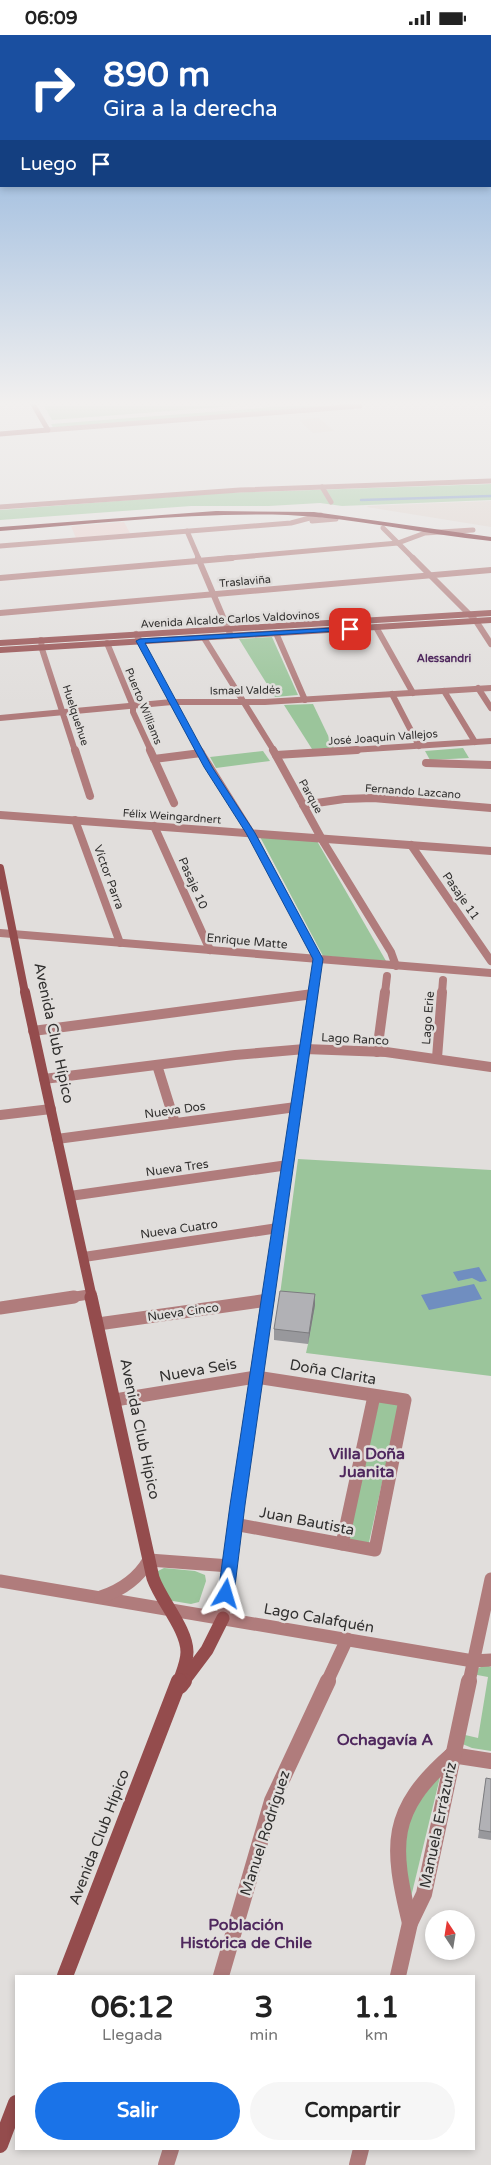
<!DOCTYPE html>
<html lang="es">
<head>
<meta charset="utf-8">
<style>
  :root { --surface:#fff; --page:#f6f6f6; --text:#222; --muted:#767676; --accent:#1a73e8 }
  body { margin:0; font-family:"Varela Round",sans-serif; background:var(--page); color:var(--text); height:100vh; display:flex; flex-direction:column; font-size:19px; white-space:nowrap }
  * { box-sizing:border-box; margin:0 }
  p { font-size:16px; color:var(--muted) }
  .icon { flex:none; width:28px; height:28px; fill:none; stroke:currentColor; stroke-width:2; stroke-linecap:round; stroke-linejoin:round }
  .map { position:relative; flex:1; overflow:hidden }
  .details { position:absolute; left:15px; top:1940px; width:460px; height:175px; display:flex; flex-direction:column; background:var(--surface); border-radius:0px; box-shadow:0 2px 8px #0003 }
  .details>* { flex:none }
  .top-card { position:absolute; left:0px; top:0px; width:491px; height:152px; box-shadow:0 2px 8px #0003; background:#1a4fa0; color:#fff; overflow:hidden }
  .needle { width:32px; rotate:348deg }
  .controls { position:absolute; left:425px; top:1875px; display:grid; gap:10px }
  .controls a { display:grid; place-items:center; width:50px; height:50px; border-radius:50%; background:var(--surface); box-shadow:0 2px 8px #0003; font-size:25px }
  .pin { position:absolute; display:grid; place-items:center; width:42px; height:42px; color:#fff; margin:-21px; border-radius:10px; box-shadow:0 2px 8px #0006 }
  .me { position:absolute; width:55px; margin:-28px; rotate:7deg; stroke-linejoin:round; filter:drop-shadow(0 0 4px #0008) }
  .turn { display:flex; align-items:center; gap:18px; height:105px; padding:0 20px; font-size:22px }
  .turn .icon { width:65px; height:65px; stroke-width:2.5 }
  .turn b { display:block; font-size:35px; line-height:42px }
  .then { display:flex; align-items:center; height:48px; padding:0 20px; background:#0003; gap:10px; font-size:19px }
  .eta { display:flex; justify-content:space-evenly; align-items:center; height:85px; text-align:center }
  .eta b { font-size:30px; font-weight:800; line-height:35px }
  .action { display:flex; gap:10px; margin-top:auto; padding:10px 20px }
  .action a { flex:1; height:58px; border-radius:30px; background:var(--accent); color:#fff; font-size:20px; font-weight:800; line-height:58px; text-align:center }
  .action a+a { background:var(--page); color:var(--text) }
  .status { display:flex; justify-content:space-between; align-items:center; height:35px; padding:0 25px; background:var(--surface); direction:ltr }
  .status svg { height:14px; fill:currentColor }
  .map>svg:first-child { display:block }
</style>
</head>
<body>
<div class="status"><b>06:09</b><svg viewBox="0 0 49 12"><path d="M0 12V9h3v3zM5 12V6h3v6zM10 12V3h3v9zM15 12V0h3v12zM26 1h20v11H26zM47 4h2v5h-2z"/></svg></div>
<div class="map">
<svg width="491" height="2130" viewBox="0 0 491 2130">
  <rect width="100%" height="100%" fill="#e1dedc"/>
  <polygon fill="#e8cecb" points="124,487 130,498 76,503 71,491"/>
  <g fill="#ddd2cc">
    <polygon points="319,383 334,396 313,398 299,385"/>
    <polygon points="491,466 491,492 367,472 368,471"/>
  </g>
  <g fill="#9bc59b">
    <polygon points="44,371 234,371 52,385"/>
    <polygon points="288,371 343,371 54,394 51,389"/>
    <polygon points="491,449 491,465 342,471 320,468 269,471 191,471 0,485 0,475 221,458"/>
    <polygon points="272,602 298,660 275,662 239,604"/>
    <polygon points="313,669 334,713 312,714 284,670"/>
    <polygon points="463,713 469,723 430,725 425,716"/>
    <polygon points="263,716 270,726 216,733 210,722"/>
    <polygon points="259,800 317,806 386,926 323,921"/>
    <polygon points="298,1124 491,1135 491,1341 306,1318 308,1309 279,1267"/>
    <polygon points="379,1366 399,1370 368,1512 347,1508"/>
    <polygon points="164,1533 195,1536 205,1540 206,1546 199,1567 191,1569 167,1565 156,1537"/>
    <polygon points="486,1630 491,1632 491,1716 472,1713 460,1708 461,1699 478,1703 488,1642 472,1639 474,1635"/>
    <polygon points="441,1738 411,1862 404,1830 408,1781"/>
  </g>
  <g fill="#708ec0">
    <polygon points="479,1232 487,1246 480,1247 472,1243 458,1246 453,1237"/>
    <polygon points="474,1249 482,1264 429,1275 421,1260"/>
  </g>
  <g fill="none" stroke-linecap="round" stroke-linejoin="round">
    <polyline stroke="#708ec0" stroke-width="2.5" points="361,465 491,461"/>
    <g stroke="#b07c7c" stroke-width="5">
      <polyline points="322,452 331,467"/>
      <polyline points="312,486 336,484"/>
      <polyline points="383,493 398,508"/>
      <polyline points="187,496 199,524"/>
      <polyline points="0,511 291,488 321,480"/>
      <polyline points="218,524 398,508"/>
    </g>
    <g stroke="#b07c7c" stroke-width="6">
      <polyline points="198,523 231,601"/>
      <polyline points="0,543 232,523"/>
      <polyline points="0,578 491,535"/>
      <polyline points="476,586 491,609"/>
      <polyline points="376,592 413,658"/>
      <polyline points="276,598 305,665"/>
      <polyline points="136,599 199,716"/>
      <polyline points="204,603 274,716"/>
      <polyline points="41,605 42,614 75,716"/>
      <polyline points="107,608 133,671 133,677 151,716"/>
      <polyline points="478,653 491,673"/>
      <polyline points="444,656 475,707"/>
      <polyline points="392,659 419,711"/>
      <polyline points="0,683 172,667 265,667 491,653"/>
      <polyline points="337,716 491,706"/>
    </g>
    <g stroke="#b07c7c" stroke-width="8">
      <polyline points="75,715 90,761"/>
      <polyline points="150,715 174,768"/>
      <polyline points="199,715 251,798 318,924 313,958"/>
      <polyline points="273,715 324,808 391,917 396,931"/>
      <polyline points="276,720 357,715"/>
      <polyline points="154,724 201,718"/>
      <polyline points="426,728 491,730"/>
      <polyline points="303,770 344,764 373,763 491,773"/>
      <polyline points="0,780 491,816"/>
      <polyline points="75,785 120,908"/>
      <polyline points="154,791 210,915"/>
      <polyline points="411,810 491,926"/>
      <polyline points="0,898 491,938"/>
      <polyline points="385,958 387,941"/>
      <polyline points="442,958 443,945"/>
    </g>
    <g stroke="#b07c7c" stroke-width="10">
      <polyline points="33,996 313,959"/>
      <polyline points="377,1017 385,957"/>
      <polyline points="437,1023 442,957"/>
      <polyline points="157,1030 175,1088"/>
      <polyline points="44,1044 235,1020 305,1014 386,1017 491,1032"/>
      <polyline points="0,1080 51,1074"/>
      <polyline points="57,1104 296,1072"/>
      <polyline points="70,1161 288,1130"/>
      <polyline points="84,1222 278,1193"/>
      <polyline points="66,1263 92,1259"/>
      <polyline points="268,1263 313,957"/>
    </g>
    <g stroke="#b07c7c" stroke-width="13">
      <polyline points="0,1273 74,1262"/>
      <polyline points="98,1289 268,1265"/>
      <polyline points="115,1365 256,1342 405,1365 375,1515 234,1489"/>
      <polyline points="342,1509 374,1361"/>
      <polyline points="0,1546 473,1626 491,1625"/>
      <path d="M101,1562C122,1555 138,1544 149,1525L230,1531"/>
      <polyline points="223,1583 234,1489 268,1262"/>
      <polyline points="327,1647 347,1604"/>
      <polyline points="469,1647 491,1544"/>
    </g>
    <g stroke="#b07c7c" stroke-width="16">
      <polyline points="452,1720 491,1726"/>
      <path d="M410,1888C391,1810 388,1776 452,1720"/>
      <polyline points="221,1941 272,1766 328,1646"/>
      <polyline points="398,1941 410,1888 424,1859 469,1646"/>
      <polyline points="166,2130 171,2114"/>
      <polyline points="357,2130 361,2114"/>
    </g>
    <g stroke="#b07c7c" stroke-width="5">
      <polyline points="48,395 360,371"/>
      <polyline points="0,472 240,455 491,446"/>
      <polyline points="414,524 398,508 425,498 473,495"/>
    </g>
    <polyline stroke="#b07c7c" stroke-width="6" points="413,523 476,586"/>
    <polyline stroke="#944c4d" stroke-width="5" points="0,399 48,395 34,371"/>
    <g stroke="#944c4d" stroke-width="6">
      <polyline points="0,608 491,578"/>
      <polyline points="0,615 491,585"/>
    </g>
    <polyline stroke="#944c4d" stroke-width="8" points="0,833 25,958"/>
    <polyline stroke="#944c4d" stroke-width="10" points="25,957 92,1263"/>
    <g stroke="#944c4d" stroke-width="13">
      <path d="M91,1262L153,1543C161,1566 187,1594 187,1617C187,1627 182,1638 179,1647"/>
      <polyline points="183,1647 207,1615 223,1583"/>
    </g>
    <g stroke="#944c4d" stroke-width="16">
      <polyline points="180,1651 184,1646"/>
      <polyline points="65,1941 179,1646"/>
      <polyline points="0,2110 16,2068"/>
    </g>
    <path fill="#6e1a22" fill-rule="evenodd" d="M216,476L314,477L491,502V506C423,499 356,483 288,480C192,477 96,489 0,496V492Z"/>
  </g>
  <g fill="#98989c">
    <polygon points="315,1259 315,1270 308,1309 274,1305 274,1294"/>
    <polygon points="486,1743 491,1744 491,1805 478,1803"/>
  </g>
  <polygon fill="#7c7c7f" points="315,1259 315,1270 308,1309 309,1298"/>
  <g fill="#b1b1b5" stroke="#7c7c7f">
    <polygon points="280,1256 315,1259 309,1298 274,1294"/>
    <polygon points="486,1743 491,1744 491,1797 479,1795"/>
  </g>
  <linearGradient id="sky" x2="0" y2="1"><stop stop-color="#78a5d8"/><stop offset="0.55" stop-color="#f2f0ef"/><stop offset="1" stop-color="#f2f0ef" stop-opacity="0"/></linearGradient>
  <rect width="491" height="669" fill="url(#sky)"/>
  <polygon fill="#1a73e8" stroke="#114b97" points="350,592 354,594 353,595 145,608 212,732 255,798 323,924 245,1470 234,1559 232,1563 226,1565 221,1563 218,1559 230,1470 313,924 246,798 204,732 136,606 140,604"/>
  <g text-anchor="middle" stroke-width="5" stroke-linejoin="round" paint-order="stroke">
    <g font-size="11" fill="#31302f" stroke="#e1dedc">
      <text transform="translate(245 546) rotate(-5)" y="4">Traslaviña</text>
      <text transform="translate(230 584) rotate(-3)" y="4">Avenida Alcalde Carlos Valdovinos</text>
      <text transform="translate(245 655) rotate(-1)" y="4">Ismael Valdés</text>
      <text transform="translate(144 671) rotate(68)" y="4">Puerto Williams</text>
      <text transform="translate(76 680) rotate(72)" y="4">Huelquehue</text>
      <text transform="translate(383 702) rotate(-4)" y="4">José Joaquín Vallejos</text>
      <text transform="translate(413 756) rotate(4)" y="4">Fernando Lazcano</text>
      <text transform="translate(311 761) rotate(61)" y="4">Parque</text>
      <text transform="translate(172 781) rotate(4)" y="4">Félix Weingardnert</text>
    </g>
    <g font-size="11" font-weight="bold" fill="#4f285e" stroke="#e1dedc">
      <text x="444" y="627">Alessandri</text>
    </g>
    <g font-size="12" fill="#31302f" stroke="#e1dedc">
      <text transform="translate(109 842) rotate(70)" y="4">Víctor Parra</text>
      <text transform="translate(193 848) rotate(66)" y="4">Pasaje 10</text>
      <text transform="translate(461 861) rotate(55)" y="4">Pasaje 11</text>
      <text transform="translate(247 906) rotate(5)" y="4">Enrique Matte</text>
      <text transform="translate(428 983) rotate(-86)" y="4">Lago Erie</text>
      <text transform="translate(355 1004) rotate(3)" y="4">Lago Ranco</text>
      <text transform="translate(175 1075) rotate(-8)" y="4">Nueva Dos</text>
      <text transform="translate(177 1133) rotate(-8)" y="4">Nueva Tres</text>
      <text transform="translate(179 1194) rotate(-8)" y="4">Nueva Cuatro</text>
      <text transform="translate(183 1277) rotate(-8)" y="4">Nueva Cinco</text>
    </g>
    <g font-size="15" fill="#31302f" stroke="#e1dedc">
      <text transform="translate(54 998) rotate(78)" y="5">Avenida Club Hípico</text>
      <text transform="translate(198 1335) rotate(-10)" y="5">Nueva Seis</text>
      <text transform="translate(333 1337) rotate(10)" y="5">Doña Clarita</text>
      <text transform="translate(140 1394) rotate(78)" y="5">Avenida Club Hípico</text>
      <text transform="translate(307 1486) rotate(11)" y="5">Juan Bautista</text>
      <text transform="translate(319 1583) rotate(10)" y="5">Lago Calafquén</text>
      <text transform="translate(438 1790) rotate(-78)" y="5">Manuela Errázuriz</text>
      <text transform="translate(265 1798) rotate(-72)" y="5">Manuel Rodríguez</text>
      <text transform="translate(99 1802) rotate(-69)" y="5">Avenida Club Hípico</text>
    </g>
    <g font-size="16" font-weight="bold" fill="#4f285e" stroke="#e1dedc">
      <text x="367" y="1424">Villa Doña<tspan x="367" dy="18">Juanita</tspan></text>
      <text x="385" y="1710">Ochagavía A</text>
      <text x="246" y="1895">Población<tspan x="246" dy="18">Histórica de Chile</tspan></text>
    </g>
  </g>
</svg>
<div class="controls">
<a><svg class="needle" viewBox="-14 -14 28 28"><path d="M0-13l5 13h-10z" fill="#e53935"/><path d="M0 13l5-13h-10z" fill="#767676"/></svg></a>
</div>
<div class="pin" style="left:350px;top:594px;background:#d93025"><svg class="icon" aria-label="arrive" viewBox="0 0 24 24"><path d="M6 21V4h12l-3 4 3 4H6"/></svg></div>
<svg class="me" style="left:226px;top:1559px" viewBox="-20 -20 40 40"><path d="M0-17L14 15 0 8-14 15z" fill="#1a73e8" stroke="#fff" stroke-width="4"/></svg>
<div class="top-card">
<div class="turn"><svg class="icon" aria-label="right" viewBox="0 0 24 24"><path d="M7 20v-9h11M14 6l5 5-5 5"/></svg><div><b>890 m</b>Gira a la derecha</div></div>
<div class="then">Luego<svg class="icon" aria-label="arrive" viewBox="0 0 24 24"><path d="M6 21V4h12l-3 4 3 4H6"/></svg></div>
</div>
<section class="details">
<div class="eta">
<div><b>06:12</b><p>Llegada</p></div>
<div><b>3</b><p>min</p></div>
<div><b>1.1</b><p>km</p></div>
</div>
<div class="action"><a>Salir</a><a>Compartir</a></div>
</section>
</div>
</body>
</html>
